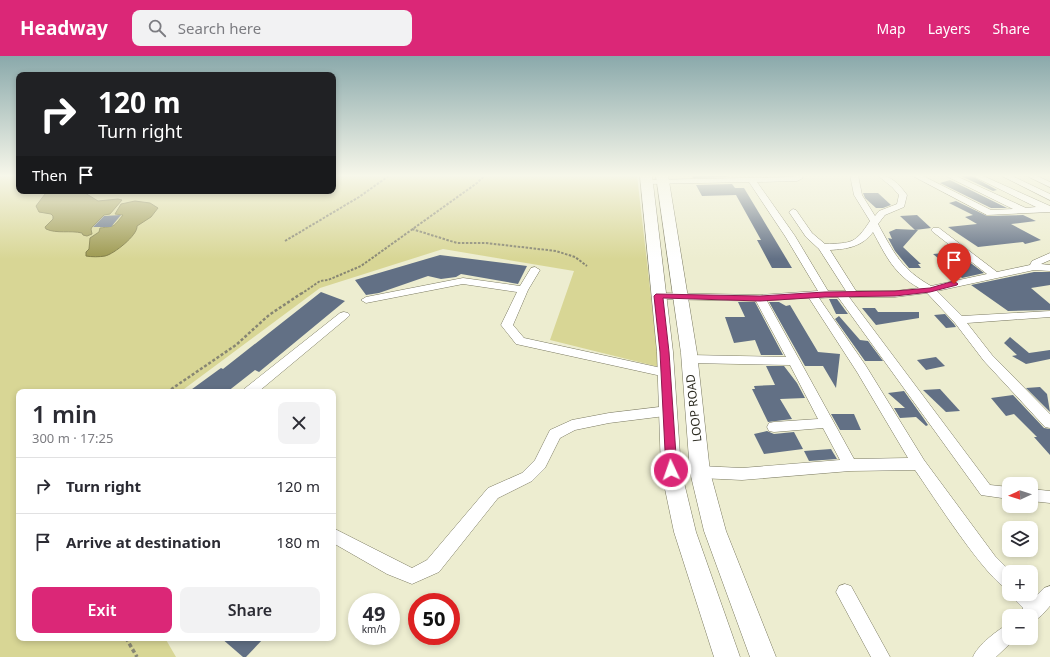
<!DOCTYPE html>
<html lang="en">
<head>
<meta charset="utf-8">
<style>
  :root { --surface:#fff; --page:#f2f2f3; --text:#2b2b33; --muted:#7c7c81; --line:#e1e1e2; --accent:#db2777 }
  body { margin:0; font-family:"Noto Sans",sans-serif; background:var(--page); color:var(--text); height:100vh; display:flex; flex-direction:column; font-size:15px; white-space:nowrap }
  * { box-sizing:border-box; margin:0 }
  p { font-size:13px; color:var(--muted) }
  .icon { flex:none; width:22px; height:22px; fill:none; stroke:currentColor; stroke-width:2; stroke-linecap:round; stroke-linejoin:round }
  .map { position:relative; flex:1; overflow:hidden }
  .sheet { position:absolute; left:16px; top:333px; width:320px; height:252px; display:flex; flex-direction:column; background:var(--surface); border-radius:8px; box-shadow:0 2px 6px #0003 }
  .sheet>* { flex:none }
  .banner { position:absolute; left:16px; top:16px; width:320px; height:122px; border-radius:8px; box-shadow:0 2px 6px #0003; background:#202124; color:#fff; overflow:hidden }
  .needle { width:26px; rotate:267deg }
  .tools { position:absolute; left:1002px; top:421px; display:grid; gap:8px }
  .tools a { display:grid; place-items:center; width:36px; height:36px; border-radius:8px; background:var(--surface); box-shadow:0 2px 6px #0003; font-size:20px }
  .speed { position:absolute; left:348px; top:537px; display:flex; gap:8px; font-size:20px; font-weight:700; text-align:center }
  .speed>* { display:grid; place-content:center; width:52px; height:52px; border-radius:50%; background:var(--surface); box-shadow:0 2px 6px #0003; line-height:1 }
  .speed small { font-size:10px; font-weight:400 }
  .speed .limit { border:6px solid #d22; background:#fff; color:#111 }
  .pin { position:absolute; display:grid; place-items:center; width:34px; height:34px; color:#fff; margin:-41px -17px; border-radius:50% 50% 50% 0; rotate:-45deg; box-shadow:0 0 4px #0007 }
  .pin .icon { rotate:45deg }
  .me { position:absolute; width:44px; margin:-22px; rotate:357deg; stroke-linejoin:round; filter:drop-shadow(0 0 3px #0008) }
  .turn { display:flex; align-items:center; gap:14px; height:84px; padding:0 16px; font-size:18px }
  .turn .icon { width:52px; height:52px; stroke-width:2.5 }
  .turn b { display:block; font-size:28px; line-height:34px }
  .then { display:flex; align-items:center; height:38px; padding:0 16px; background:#0003; gap:8px; font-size:15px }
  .round { display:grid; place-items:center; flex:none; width:42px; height:42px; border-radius:8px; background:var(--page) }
  .head { display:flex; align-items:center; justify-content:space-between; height:68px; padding:0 16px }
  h1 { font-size:24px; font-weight:600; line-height:30px }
  .action { display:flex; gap:8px; margin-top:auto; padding:8px 16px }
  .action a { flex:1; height:46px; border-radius:8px; background:var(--accent); color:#fff; font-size:16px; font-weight:600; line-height:46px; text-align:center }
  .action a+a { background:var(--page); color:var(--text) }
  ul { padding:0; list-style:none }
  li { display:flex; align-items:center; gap:12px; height:56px; padding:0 16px; border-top:1px solid var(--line) }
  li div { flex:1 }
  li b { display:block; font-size:15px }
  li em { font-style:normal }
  header { display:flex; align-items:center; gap:24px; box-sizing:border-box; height:56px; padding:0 20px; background:var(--accent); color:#fff }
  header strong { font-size:19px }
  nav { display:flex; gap:22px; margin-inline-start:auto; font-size:14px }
  .search { width:280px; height:36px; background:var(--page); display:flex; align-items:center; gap:10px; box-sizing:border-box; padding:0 14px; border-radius:8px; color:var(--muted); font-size:15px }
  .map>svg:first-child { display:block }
</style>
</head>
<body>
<header>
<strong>Headway</strong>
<div class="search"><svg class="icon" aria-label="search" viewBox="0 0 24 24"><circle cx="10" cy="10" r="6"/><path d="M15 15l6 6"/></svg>Search here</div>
<nav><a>Map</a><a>Layers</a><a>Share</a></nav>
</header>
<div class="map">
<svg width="1050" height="601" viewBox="0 0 1050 601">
  <rect width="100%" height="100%" fill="#ededd0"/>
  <polygon fill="#d8d695" points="0,119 19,119 19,135 333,135 333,119 637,119 659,311 550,284 574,215 443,193 320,232 180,336 19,336 19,582 165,582 176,601 0,601"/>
  <g fill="#9d9950" stroke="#7c7942">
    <path d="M56,135L85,137L98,145L118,143L122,144L110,158L104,159L92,171L91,173L92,178L87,180L83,179L82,177C70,174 57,178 46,173L45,171L53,163V160L51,158L39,156L36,150L45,138Z"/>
    <path d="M135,145L150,147L158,152L151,161L137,170C138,179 114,198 105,200C99,201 92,201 86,200V196L89,193L90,182L99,176L100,172C116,170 113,171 123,159L115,158L121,148Z"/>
  </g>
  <g fill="#627085">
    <polygon points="692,119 727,119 728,121 693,122"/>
    <polygon points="966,119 970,119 997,134 993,135 961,120"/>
    <polygon points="950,124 1007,152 991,152 940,127"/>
    <polygon points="732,128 735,132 744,132 792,212 772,212 757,184 761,184 736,139 702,140 696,129"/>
    <polygon points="863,137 878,137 891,149 883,152 876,152 865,142"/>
    <polygon points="956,145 987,160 1023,159 1036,165 1011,168 1041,184 1025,188 1023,186 978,191 948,171 977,168 965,161 973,159 949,147"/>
    <polygon points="121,159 111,171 93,171 104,160"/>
    <polygon points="917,159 931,172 915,174 900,160"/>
    <polygon points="896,173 918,174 903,191 921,208 918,208 921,212 909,212 895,195 888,182 892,183 889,176"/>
    <polygon points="956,196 984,217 962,222 933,198"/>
    <polygon points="440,199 527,210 518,228 461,218 456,221 441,223 428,220 379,237 366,239 355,224"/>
    <polygon points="1034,216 1050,216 1050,229 1031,232 1050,248 1050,254 1008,255 971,229"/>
    <polygon points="321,236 345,245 259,316 255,314 227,336 188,336 221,312 223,313"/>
    <polygon points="829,243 837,243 848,258 836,258"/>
    <polygon points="738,246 755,246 783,299 761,299 755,284 734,287 725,261 745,261"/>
    <polygon points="769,246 779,246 786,250 790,249 818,296 840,298 836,332 823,310 805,310"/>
    <polygon points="862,252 875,252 878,256 919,256 919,262 876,269"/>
    <polygon points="945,258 954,268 956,271 946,272 934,259"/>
    <polygon points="839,260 860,284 868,285 883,305 865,305 835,263"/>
    <polygon points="1010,281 1029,297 1050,294 1050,303 1026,308 1012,300 1017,299 1004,287"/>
    <polygon points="936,301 945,310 926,314 917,304"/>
    <polygon points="766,310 784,310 797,327 805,342 780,343 792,363 768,366 752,333 755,333 754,330 775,329"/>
    <polygon points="1040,331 1047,338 1050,356 1026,332"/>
    <polygon points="940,333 960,355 946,356 923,334"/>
    <polygon points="904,335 924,363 928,369 926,370 916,361 900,362 894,352 905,352 888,337"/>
    <polygon points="1013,339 1044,372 1050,373 1050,399 1034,381 1037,381 1014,358 1006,360 991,342"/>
    <polygon points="831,358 854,358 861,374 840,374"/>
    <polygon points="767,375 774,378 794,376 803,393 764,398 754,378"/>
    <polygon points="831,393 837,403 809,405 804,395"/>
    <polygon points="221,582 264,582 246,601 243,601"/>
  </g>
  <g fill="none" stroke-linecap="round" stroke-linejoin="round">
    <defs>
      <g id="minor">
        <path d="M793,119H801L803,122L797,125L757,126L795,180L828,235H846L819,193L806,181L789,156L793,153L796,154L812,177L825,188C852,187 855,188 870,165L854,139L850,119H858L862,139L875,160L879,155L897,148L899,139L892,131L877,119C891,119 899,128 907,139L904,151L885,159L878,168C894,197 901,213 931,230L987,218L933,176L931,174L933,172H939L997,216L1030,209L1032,205L1050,197V204L1041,208L1050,209V215L1034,214L937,235L962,260L1050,255V261L967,267L992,299L1050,358V372L1045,371L984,305L955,267L927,237L895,241H849L990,429L1009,431V443L981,439L838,241L819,242L866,310L924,404L995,500L1011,516H1009V534C987,525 932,438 915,414L850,415L742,424L700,422L695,420L693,416L695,412L700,410L742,412L840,404L823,372L774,376L769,375L767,371L769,367L774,366L818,363L790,309L689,307L685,306L683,303L685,300L689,299L786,301L756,245L659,243L654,240L659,237L760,239L818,235L785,180L749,126L647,128L643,126L647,124L794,121ZM873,176C886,200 894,218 919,232L895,235H856L830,194C847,193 862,191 873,176ZM809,242L857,316L908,402L854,403L767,245Z"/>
        <polygon points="911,119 921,119 991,154 1013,153 944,119 954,119 1026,152 1036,151 971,119 981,119 1050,150 1050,156 987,159"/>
        <polygon points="1000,119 1010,119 1050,138 1050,144"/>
        <polygon points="1025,119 1035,119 1050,126 1050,131"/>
        <polygon points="535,211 540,214 528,234 513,269 524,282 666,313 670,314 672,317 670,320 666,321 516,288 501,269 517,236 463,228 366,247 361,244 366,241 463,222 520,230 531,212"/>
        <polygon points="344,256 348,257 350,259 348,261 258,336 243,336 244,333 340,257"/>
        <polygon points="668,350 673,351 675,355 673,359 609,367 575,374 560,382 545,412 532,425 498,442 439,516 412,528 387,518 333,487 333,472 412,512 427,504 488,432 522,417 535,404 550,374 572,364 609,357"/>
        <polygon points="1031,433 1050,435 1050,447 1031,445"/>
        <polygon points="845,528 851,530 890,601 871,601 836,536 839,530"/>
        <polygon points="1050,530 1050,550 1042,559 1031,568 1031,560 1019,560 1023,552 1015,544 1012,538 1031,538 1031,536 1036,540 1044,532"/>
        <path d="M1009,568V582H1016L1015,583L996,601H973C977,590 998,573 1009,568Z"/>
      </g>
      <g id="secondary">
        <polygon points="640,119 652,119 673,296 681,414 696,476 740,601 714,601 674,476 661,414 657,296"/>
        <polygon points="656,119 668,119 697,297 710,416 726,475 776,601 750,601 704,475 690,416 681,297"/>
      </g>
    </defs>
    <use href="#minor" stroke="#7b7a61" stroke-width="1"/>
    <use href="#secondary" stroke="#7b7a61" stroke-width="1"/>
    <g stroke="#878673" stroke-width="2" stroke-dasharray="2.5 1.5" stroke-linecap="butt">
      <polyline points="412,173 457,187 486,187 556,195 575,201 587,210"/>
      <polyline points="285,185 359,141 390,119"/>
      <polyline points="301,238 320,225 328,224 361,210 477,127 485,119"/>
    </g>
    <polyline stroke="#878673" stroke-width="2.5" stroke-dasharray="3 2" stroke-linecap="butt" points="167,336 236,289 269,259 302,237"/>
    <polyline stroke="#878673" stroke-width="3.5" stroke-dasharray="4 2.5" stroke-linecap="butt" points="126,582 137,601"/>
    <use href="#minor" fill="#fff" fill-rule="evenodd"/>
    <use href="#secondary" fill="#fff" fill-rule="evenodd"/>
  </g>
  <linearGradient id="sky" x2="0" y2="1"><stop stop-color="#8aa9ab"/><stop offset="0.59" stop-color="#f7f7ea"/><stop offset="1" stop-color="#f7f7ea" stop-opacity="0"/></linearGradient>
  <rect width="1050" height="203" fill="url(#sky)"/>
  <polygon fill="#db2777" stroke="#8e194d" points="954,225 958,228 957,229 930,236 895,240 825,241 760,245 663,242 669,296 677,414 675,417 671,418 667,417 666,414 660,296 654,240 656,238 760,240 825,236 895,235 930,232"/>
  <g text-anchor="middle" stroke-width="4" stroke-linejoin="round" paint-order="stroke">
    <g font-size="12" fill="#2e2d23" stroke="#fff">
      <text transform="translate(694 352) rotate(-96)" y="4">LOOP ROAD</text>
    </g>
  </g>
</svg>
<div class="tools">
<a><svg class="needle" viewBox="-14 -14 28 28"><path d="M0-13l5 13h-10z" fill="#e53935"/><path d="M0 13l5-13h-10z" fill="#7c7c81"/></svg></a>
<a><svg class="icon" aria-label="layers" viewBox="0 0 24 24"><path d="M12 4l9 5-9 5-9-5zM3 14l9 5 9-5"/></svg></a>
<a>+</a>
<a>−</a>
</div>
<div class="speed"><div>49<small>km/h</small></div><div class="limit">50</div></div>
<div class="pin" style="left:954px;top:228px;background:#d93025"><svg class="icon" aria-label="arrive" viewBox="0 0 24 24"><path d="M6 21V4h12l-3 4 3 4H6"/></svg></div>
<svg class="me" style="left:671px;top:414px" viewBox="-20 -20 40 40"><circle r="17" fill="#db2777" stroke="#fff" stroke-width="3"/><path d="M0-11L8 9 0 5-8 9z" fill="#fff"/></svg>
<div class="banner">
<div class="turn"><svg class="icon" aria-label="right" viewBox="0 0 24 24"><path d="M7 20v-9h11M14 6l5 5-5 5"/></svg><div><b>120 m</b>Turn right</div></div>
<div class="then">Then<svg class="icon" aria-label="arrive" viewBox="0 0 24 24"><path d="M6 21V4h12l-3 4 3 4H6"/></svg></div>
</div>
<section class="sheet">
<div class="head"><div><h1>1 min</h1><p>300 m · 17:25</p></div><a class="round"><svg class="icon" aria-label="close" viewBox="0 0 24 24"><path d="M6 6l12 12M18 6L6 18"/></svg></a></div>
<ul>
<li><svg class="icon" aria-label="right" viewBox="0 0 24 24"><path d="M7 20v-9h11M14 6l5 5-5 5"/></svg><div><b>Turn right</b></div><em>120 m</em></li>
<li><svg class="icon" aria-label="arrive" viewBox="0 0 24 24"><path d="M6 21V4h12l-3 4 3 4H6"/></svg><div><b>Arrive at destination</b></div><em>180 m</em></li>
</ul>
<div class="action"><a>Exit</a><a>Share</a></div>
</section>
</div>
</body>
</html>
